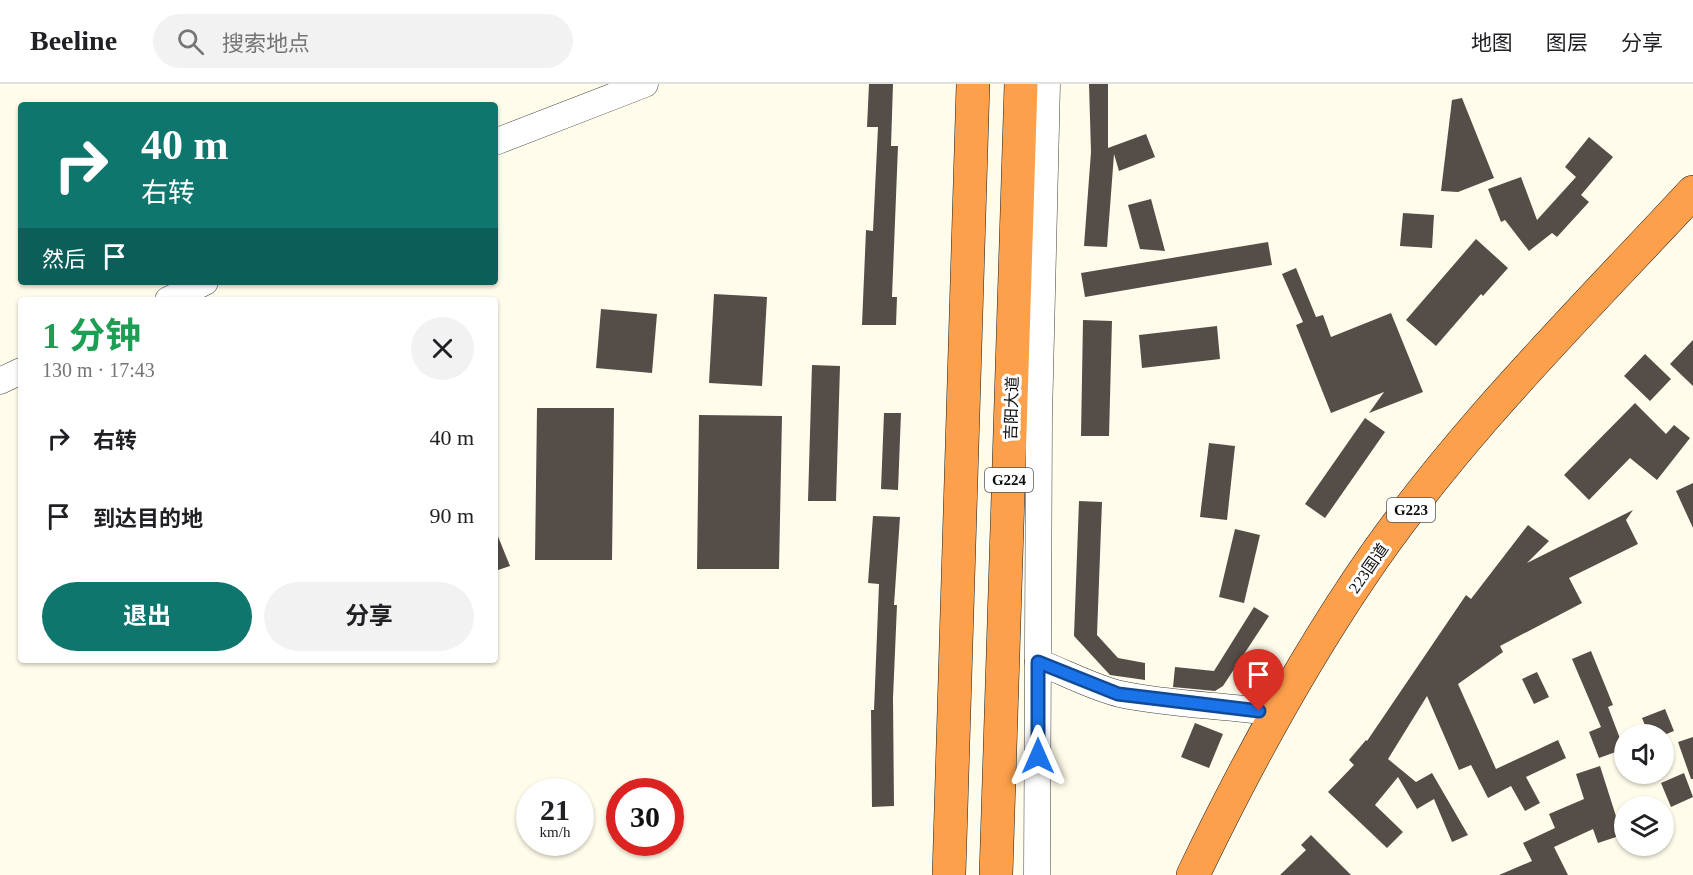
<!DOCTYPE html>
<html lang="zh">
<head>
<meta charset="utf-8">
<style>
  :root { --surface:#fff; --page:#f2f2f2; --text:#202124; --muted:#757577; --line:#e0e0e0; --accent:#0f766e }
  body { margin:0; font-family:"Times New Roman","Noto Sans SC",serif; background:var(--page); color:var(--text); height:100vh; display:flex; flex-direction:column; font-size:22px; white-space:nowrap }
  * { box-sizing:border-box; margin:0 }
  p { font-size:20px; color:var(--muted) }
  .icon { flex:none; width:33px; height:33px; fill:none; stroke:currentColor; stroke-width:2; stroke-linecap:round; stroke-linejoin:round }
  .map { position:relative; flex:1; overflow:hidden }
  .sheet { position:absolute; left:18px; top:213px; width:480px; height:366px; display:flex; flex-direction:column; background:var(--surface); border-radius:6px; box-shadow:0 2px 4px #0004 }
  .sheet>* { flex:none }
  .hud { position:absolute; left:18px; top:18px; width:480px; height:183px; border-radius:6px; box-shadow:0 2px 4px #0004; background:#0f766e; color:#fff; overflow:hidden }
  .fabs { position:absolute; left:1614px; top:640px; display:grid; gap:12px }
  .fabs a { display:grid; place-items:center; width:60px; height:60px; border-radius:50%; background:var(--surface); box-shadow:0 2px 4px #0004; font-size:30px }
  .speed { position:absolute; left:516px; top:694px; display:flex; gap:12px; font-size:30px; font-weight:700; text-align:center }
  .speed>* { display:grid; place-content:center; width:78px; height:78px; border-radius:50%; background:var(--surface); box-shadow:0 2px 4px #0004; line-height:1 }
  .speed small { font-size:15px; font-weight:400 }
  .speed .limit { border:9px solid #d22; background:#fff; color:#111 }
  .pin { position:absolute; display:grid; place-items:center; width:51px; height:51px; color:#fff; margin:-62px -26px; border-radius:50% 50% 50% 0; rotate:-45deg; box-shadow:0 0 6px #0007 }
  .pin .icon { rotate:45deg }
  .me { position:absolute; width:66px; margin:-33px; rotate:0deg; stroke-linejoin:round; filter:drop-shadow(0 0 4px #0008) }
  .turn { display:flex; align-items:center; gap:21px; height:126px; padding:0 24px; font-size:27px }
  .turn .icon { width:78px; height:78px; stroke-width:2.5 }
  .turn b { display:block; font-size:42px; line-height:51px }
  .then { display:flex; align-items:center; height:57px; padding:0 24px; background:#0003; gap:12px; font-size:22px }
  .round { display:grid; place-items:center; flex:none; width:63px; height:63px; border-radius:32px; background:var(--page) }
  .head { display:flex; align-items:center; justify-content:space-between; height:102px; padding:0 24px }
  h1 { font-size:36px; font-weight:700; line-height:45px; color:#1e9e55 }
  .action { display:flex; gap:12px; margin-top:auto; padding:12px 24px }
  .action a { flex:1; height:69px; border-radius:36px; background:var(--accent); color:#fff; font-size:24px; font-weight:700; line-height:69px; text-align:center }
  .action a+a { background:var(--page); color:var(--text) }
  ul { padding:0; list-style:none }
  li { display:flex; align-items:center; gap:18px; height:78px; padding:0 24px }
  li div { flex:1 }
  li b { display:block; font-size:22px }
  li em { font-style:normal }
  header { display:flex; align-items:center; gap:36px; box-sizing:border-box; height:84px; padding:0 30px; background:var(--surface); border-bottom:2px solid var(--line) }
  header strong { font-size:28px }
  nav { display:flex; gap:33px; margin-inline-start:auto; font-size:21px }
  .search { width:420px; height:54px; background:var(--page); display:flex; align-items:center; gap:15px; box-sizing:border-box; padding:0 21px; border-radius:33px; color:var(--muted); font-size:22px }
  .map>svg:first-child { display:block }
</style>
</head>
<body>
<header>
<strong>Beeline</strong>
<div class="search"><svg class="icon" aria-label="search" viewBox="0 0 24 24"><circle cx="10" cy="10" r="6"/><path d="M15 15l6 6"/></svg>搜索地点</div>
<nav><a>地图</a><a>图层</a><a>分享</a></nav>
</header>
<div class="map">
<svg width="1693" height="791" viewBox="0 0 1693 791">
  <rect width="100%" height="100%" fill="#fffceb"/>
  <g fill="#554d48">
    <polygon points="869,0 893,0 891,62 898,62 892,213 897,213 896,241 862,241 866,146 873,147 878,43 867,43"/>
    <polygon points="1089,0 1108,0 1108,64 1146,50 1155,73 1119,87 1114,70 1107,163 1084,162 1091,68"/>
    <polygon points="1462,14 1494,94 1458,108 1441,107 1452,16"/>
    <polygon points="1589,53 1613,73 1581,111 1589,118 1557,153 1552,149 1529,167 1505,136 1501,138 1488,105 1521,93 1537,136 1576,93 1565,83"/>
    <polygon points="1151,115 1165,167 1140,165 1128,121"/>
    <polygon points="1403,129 1434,131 1432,164 1400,162"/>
    <polygon points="1476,155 1508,184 1483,212 1481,210 1436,262 1406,236"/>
    <polygon points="1268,158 1272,181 1085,213 1081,189"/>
    <polygon points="1296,184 1316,233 1323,231 1331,253 1391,229 1423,308 1369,329 1384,308 1331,329 1296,241 1303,238 1282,190"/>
    <polygon points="714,210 767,213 762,302 709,299"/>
    <polygon points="601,225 657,230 652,289 596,284"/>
    <polygon points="1083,236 1112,237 1109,352 1081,352"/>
    <polygon points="1217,242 1220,275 1142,284 1139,251"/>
    <polygon points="1693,256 1693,302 1670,280"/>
    <polygon points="1645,270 1671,295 1650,317 1624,292"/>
    <polygon points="812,281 840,282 836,417 808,417"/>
    <polygon points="1635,319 1666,350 1674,341 1690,354 1657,396 1630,374 1589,416 1564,391"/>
    <polygon points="537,324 614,324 612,476 535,476"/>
    <polygon points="884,329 901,329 898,406 881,405"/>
    <polygon points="699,331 782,332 779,485 697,485"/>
    <polygon points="1365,334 1385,348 1325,434 1305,420"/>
    <polygon points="1209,359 1235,362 1227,436 1200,433"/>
    <polygon points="1693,399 1693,444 1676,407"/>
    <polygon points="1079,417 1102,418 1097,551 1118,574 1145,579 1145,596 1110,591 1074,552"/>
    <polygon points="1633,426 1626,436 1638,460 1569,494 1582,519 1500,562 1503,568 1458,600 1496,685 1558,656 1566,674 1526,693 1540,719 1525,727 1511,702 1488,714 1471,681 1459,686 1427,612 1388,675 1416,698 1432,689 1468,751 1452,758 1434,715 1417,725 1398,693 1375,721 1403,748 1387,764 1328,708 1354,681 1349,676 1366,656 1367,657 1466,511 1471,515 1528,441 1549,457 1527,479"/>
    <polygon points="873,432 900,433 894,521 897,521 893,614 894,722 872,723 871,626 874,626 879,500 868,499"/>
    <polygon points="495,445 510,482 495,487"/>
    <polygon points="1235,445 1260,451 1244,519 1219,513"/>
    <polygon points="1254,523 1269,532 1223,602 1215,607 1173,603 1175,583 1214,587"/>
    <polygon points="1591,567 1613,621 1608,623 1624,665 1599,674 1589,648 1601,643 1572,575"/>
    <polygon points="1537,588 1549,613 1534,620 1522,595"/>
    <polygon points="1665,625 1674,647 1664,651 1649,651 1642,634"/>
    <polygon points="1195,639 1223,650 1209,684 1181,673"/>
    <polygon points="1693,653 1693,695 1691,695 1678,658"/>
    <polygon points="1600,682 1622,751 1598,759 1593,745 1554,763 1568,791 1499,791 1532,777 1523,759 1555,744 1549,730 1584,715 1576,690"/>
    <polygon points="1684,689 1693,713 1671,723 1661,699"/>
    <polygon points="1311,751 1351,791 1280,791 1306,766 1301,761"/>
  </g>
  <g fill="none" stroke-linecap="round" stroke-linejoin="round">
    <defs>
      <g id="minor">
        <polyline points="495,58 645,0"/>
        <polyline points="168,216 205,198"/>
        <polyline points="0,297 21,287"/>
        <path d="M1038,578C1064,588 1094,604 1120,610C1171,621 1224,621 1276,629"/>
        <polyline points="1037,791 1039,333 1047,0"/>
      </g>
      <g id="highway">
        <polyline points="949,791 973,0"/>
        <polyline points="996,791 1021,0"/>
        <path d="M1193,791C1242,689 1296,589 1359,495C1454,353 1578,232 1693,108"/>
      </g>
    </defs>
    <use href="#minor" stroke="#3f3f3f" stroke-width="27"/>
    <use href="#highway" stroke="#1d1d1d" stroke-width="34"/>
    <use href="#minor" stroke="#fff" stroke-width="26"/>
    <use href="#highway" stroke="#fda04b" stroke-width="33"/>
  </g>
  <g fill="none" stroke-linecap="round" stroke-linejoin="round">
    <defs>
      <polyline id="route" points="1038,672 1038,578 1118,610 1259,627"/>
    </defs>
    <use href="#route" stroke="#114b97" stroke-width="15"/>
    <use href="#route" stroke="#1a73e8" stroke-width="10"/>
  </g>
  <g text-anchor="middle" stroke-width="6" stroke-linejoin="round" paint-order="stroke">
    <g fill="#fff" stroke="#555" stroke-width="1.5">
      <rect x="985" y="384" width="48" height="24" rx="4.5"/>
      <rect x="1387" y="414" width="48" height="24" rx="4.5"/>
    </g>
    <g font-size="15" font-weight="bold" fill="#0c0c0c">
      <text x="1009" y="401">G224</text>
      <text x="1411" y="431">G223</text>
    </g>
    <g font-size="16" fill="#0c0c0c" stroke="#fff">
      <text transform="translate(1011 324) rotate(-88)" y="6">吉阳大道</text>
      <text transform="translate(1368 484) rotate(-55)" y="6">223国道</text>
    </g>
  </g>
</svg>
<div class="fabs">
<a><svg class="icon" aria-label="sound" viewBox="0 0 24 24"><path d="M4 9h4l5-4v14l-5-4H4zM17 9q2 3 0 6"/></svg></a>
<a><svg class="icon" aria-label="layers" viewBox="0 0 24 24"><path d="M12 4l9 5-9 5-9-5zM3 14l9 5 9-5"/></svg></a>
</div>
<div class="speed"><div>21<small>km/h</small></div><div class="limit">30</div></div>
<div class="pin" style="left:1259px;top:627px;background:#d93025"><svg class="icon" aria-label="arrive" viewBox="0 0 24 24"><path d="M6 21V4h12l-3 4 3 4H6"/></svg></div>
<svg class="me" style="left:1038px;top:672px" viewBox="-20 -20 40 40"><path d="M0-17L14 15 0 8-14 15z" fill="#1a73e8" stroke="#fff" stroke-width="4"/></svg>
<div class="hud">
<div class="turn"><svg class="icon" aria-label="right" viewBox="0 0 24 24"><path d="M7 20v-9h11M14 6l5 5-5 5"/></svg><div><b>40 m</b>右转</div></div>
<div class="then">然后<svg class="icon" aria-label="arrive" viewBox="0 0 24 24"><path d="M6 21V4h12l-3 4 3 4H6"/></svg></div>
</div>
<section class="sheet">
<div class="head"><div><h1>1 分钟</h1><p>130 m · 17:43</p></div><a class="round"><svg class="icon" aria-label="close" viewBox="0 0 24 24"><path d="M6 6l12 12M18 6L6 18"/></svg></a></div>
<ul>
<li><svg class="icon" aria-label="right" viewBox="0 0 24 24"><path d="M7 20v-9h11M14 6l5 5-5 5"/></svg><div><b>右转</b></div><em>40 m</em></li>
<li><svg class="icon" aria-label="arrive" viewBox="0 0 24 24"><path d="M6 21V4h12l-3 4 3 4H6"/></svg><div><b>到达目的地</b></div><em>90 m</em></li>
</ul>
<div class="action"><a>退出</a><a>分享</a></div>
</section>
</div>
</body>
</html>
